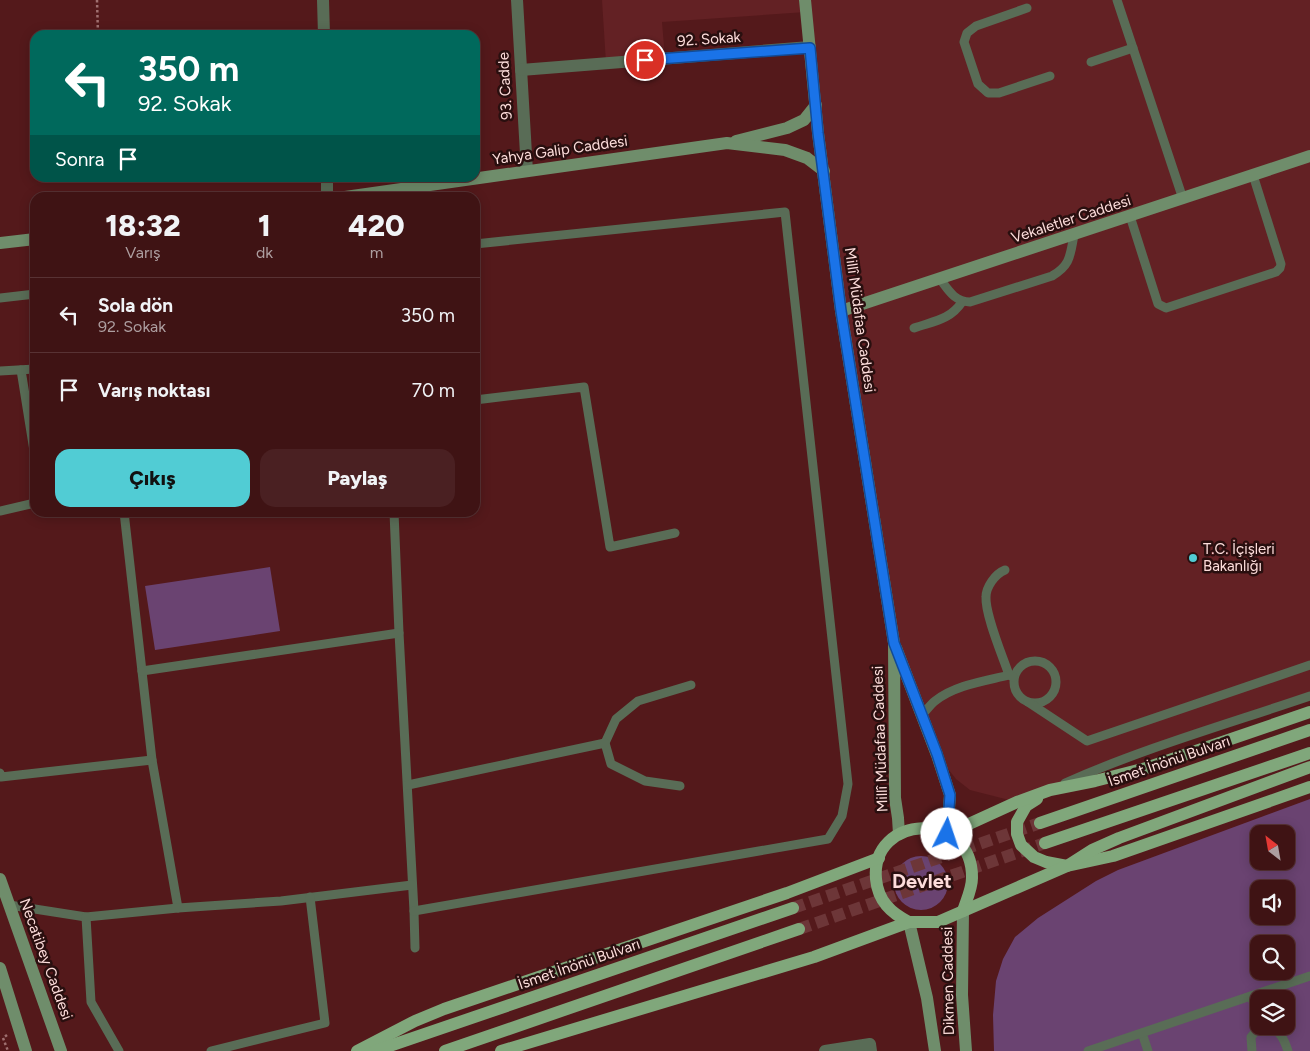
<!DOCTYPE html>
<html lang="tr">
<head>
<meta charset="utf-8">
<style>
  :root { --surface:#3f1314; --page:#4a2022; --text:#f1f3f6; --muted:#ad9ea0; --line:#583234; --accent:#51ccd4 }
  body { margin:0; font-family:Figtree,sans-serif; background:var(--page); color:var(--text); height:100vh; display:flex; flex-direction:column; font-size:19px; white-space:nowrap }
  * { box-sizing:border-box; margin:0 }
  p { font-size:16px; color:var(--muted) }
  .icon { flex:none; width:28px; height:28px; fill:none; stroke:currentColor; stroke-width:2; stroke-linecap:round; stroke-linejoin:round }
  .map { position:relative; flex:1; overflow:hidden }
  .sheet { position:absolute; left:30px; top:192px; width:450px; height:325px; display:flex; flex-direction:column; background:var(--surface); border-radius:15px; box-shadow:0 2px 12px #0003,0 0 0 1px var(--line) }
  .sheet>* { flex:none }
  .hud { position:absolute; left:30px; top:30px; width:450px; height:152px; border-radius:15px; box-shadow:0 2px 12px #0003,0 0 0 1px var(--line); background:#00695c; color:#fff; overflow:hidden }
  .needle { width:32px; rotate:329deg }
  .fabs { position:absolute; left:1250px; top:825px; display:grid; gap:10px }
  .fabs a { display:grid; place-items:center; width:45px; height:45px; border-radius:10px; background:var(--surface); box-shadow:0 2px 12px #0003,0 0 0 1px var(--line); font-size:25px }
  .pin { position:absolute; display:grid; place-items:center; width:42px; height:42px; color:#fff; margin:-21px; border:2px solid #fff; border-radius:50%; box-shadow:0 1px 5px #0007 }
  .me { position:absolute; width:55px; margin:-28px; rotate:4deg; stroke-linejoin:round; filter:drop-shadow(0 0 4px #0008) }
  .turn { display:flex; align-items:center; gap:18px; height:105px; padding:0 25px; font-size:22px }
  .turn .icon { width:65px; height:65px; stroke-width:2.5 }
  .turn b { display:block; font-size:35px; line-height:42px }
  .then { display:flex; align-items:center; height:48px; padding:0 25px; background:#0003; gap:10px; font-size:19px }
  .eta { display:flex; justify-content:space-evenly; align-items:center; height:85px; text-align:center }
  .eta b { font-size:30px; font-weight:800; line-height:35px }
  .cta { display:flex; gap:10px; margin-top:auto; padding:10px 25px }
  .cta a { flex:1; height:58px; border-radius:15px; background:var(--accent); color:#111; font-size:20px; font-weight:800; line-height:58px; text-align:center }
  .cta a+a { background:var(--page); color:var(--text) }
  ul { padding:0; list-style:none }
  li { display:flex; align-items:center; gap:15px; height:75px; padding:0 25px; border-top:1px solid var(--line) }
  li div { flex:1 }
  li b { display:block; font-size:19px }
  li em { font-style:normal }
  .map>svg:first-child { display:block }
</style>
</head>
<body>
<div class="map">
<svg width="1310" height="1051" viewBox="0 0 1310 1051">
  <rect width="100%" height="100%" fill="#54191b"/>
  <polygon fill="#632124" points="602,0 1310,0 1310,696 1017,802 970,790 956,779 937,755 894,643 841,311 806,12 662,22 665,58 606,63"/>
  <g fill="#6a4371" fill-rule="evenodd">
    <polygon points="270,567 280,631 155,650 145,586"/>
    <path d="M1310,799V1051H994L993,1015L996,981L1003,959L1015,937L1038,918L1096,881L1118,870ZM1259,834H1286V861H1259ZM1259,889H1286V916H1259ZM1259,944H1286V971H1259ZM1259,999H1286V1026H1259Z"/>
    <circle cx="921" cy="883" r="27"/>
  </g>
  <g fill="none" stroke-linecap="round" stroke-linejoin="round">
    <g stroke="#6d3638" stroke-width="12" stroke-dasharray="12 6" stroke-linecap="butt">
      <polyline points="793,908 1040,823"/>
      <polyline points="799,929 1045,843"/>
    </g>
    <g stroke="#9f7070" stroke-width="2.5" stroke-dasharray="2.5 2.5" stroke-linecap="butt">
      <polyline points="97,0 98,35"/>
      <polyline points="7,1035 3,1038 8,1051"/>
    </g>
    <g stroke="#596c56" stroke-width="9">
      <polyline points="1117,0 1183,199"/>
      <polyline points="1027,8 976,26 967,33 964,42 978,84 988,93 999,93 1050,76"/>
      <polyline points="1091,62 1133,48"/>
      <polyline points="1130,216 1158,304 1166,308 1276,272 1280,268 1281,264 1253,175"/>
      <path d="M940,279C949,291 954,301 970,302L1052,276C1071,265 1070,255 1074,235"/>
      <polyline points="0,298 35,294"/>
      <path d="M914,328C934,321 950,320 962,302"/>
      <polyline points="21,370 35,457"/>
      <polyline points="0,371 35,369"/>
      <polyline points="475,400 584,387 610,547 675,533"/>
      <polyline points="0,511 35,503"/>
      <polyline points="124,512 152,760 178,908"/>
      <polyline points="394,512 399,633 414,911 415,948"/>
      <path d="M1005,570C995,574 986,587 986,597C985,615 1003,657 1009,675"/>
      <circle cx="1035" cy="682" r="21"/>
      <polyline points="142,671 399,633"/>
      <polyline points="1028,702 1087,741 1310,665"/>
      <path d="M922,715C926,711 930,705 935,701C955,685 985,681 1009,675L1013,677"/>
      <polyline points="605,743 616,719 638,701 691,685"/>
      <polyline points="0,773 1,777 152,760"/>
      <path d="M1065,783C1144,748 1228,724 1310,696"/>
      <polyline points="408,785 605,743 611,764 645,781 680,786"/>
      <polyline points="9,905 86,917 178,908 281,901 412,885"/>
      <polyline points="414,911 828,839 842,816 848,784 785,212 475,244"/>
      <polyline points="86,917 91,1002 119,1051"/>
      <polyline points="1251,996 1259,1018"/>
      <path d="M1267,1026C1280,1030 1284,1039 1288,1051"/>
      <polyline points="1142,1033 1148,1051"/>
      <polyline points="211,1051 325,1023 310,897"/>
      <polyline points="1088,1051 1310,976"/>
      <polyline points="1252,1051 1251,1037 1260,1026"/>
    </g>
    <g stroke="#596c56" stroke-width="12">
      <polyline points="323,0 324,35"/>
      <polyline points="517,0 527,171"/>
      <polyline points="521,70 810,47"/>
      <polyline points="327,178 327,198"/>
      <polyline points="825,1051 870,1044 871,1051"/>
    </g>
    <g stroke="#6f8d6b" stroke-width="12">
      <polyline points="805,0 818,133 841,311 894,643 895,798 898,818 899,834"/>
      <polyline points="736,141 787,128 804,120 816,105"/>
      <polyline points="338,198 727,143 785,150 807,158 824,171"/>
      <polyline points="0,243 35,239"/>
      <polyline points="841,311 1310,156"/>
      <polyline points="896,648 937,755 950,795 947,834"/>
      <polyline points="0,879 61,1051"/>
      <polyline points="963,911 962,995 966,1051"/>
      <polyline points="909,922 927,998 935,1051"/>
      <polyline points="0,968 26,1051"/>
    </g>
    <g stroke="#80a77b" stroke-width="12">
      <polyline points="1037,799 1026,806 1017,822 1017,834 1021,845 1034,857 1046,862 1067,866 1113,856 1310,787"/>
      <polyline points="1040,823 1310,730"/>
      <polyline points="947,834 1017,802 1050,790 1095,781 1146,768 1310,712"/>
      <polyline points="1045,843 1310,753"/>
      <path d="M909,922C891,913 878,901 876,879C870,814 973,809 972,878C972,889 966,901 963,911"/>
      <polyline points="357,1051 415,1021 444,1009 787,893 879,858"/>
      <polyline points="375,1051 793,908"/>
      <polyline points="445,1051 799,929"/>
      <polyline points="501,1051 814,957 909,922 938,922 1067,866 1092,850 1119,838 1310,767"/>
    </g>
  </g>
  <g fill="none" stroke-linecap="round" stroke-linejoin="round">
    <defs>
      <polyline id="route" points="645,60 810,48 818,133 841,311 894,643 937,754 950,795 947,834"/>
    </defs>
    <use href="#route" stroke="#114b97" stroke-width="12"/>
    <use href="#route" stroke="#1a73e8" stroke-width="9"/>
  </g>
  <circle fill="#51ccd4" stroke="#290f0f" stroke-width="2" cx="1193" cy="558" r="5"/>
  <g text-anchor="middle" stroke-width="5" stroke-linejoin="round" paint-order="stroke">
    <g font-size="15" fill="#fddddb" stroke="#290f0f">
      <text transform="translate(709 39) rotate(-4)" y="5">92. Sokak</text>
      <text transform="translate(505 86) rotate(-93)" y="5">93. Cadde</text>
      <text transform="translate(560 150) rotate(-8)" y="5">Yahya Galip Caddesi</text>
      <text transform="translate(1071 219) rotate(-18)" y="5">Vekaletler Caddesi</text>
      <text transform="translate(860 320) rotate(82)" y="5">Millî Müdafaa Caddesi</text>
      <text transform="translate(880 739) rotate(-92)" y="5">Millî Müdafaa Caddesi</text>
      <text transform="translate(1169 761) rotate(-19)" y="5">İsmet İnönü Bulvarı</text>
      <text transform="translate(46 959) rotate(70)" y="5">Necatibey Caddesi</text>
      <text transform="translate(579 964) rotate(-19)" y="5">İsmet İnönü Bulvarı</text>
      <text transform="translate(948 981) rotate(-91)" y="5">Dikmen Caddesi</text>
    </g>
    <g font-size="15" fill="#fddddb" stroke="#290f0f" text-anchor="start">
      <text x="1203" y="554">T.C. İçişleri<tspan x="1203" dy="17">Bakanlığı</tspan></text>
    </g>
    <g font-size="20" font-weight="bold" fill="#fddddb" stroke="#290f0f">
      <text x="922" y="888">Devlet</text>
    </g>
  </g>
</svg>
<div class="fabs">
<a><svg class="needle" viewBox="-14 -14 28 28"><path d="M0-13l5 13h-10z" fill="#e53935"/><path d="M0 13l5-13h-10z" fill="#ad9ea0"/></svg></a>
<a><svg class="icon" aria-label="sound" viewBox="0 0 24 24"><path d="M4 9h4l5-4v14l-5-4H4zM17 9q2 3 0 6"/></svg></a>
<a><svg class="icon" aria-label="search" viewBox="0 0 24 24"><circle cx="10" cy="10" r="6"/><path d="M15 15l6 6"/></svg></a>
<a><svg class="icon" aria-label="layers" viewBox="0 0 24 24"><path d="M12 4l9 5-9 5-9-5zM3 14l9 5 9-5"/></svg></a>
</div>
<div class="pin" style="left:645px;top:60px;background:#d93025"><svg class="icon" aria-label="arrive" viewBox="0 0 24 24"><path d="M6 21V4h12l-3 4 3 4H6"/></svg></div>
<svg class="me" style="left:947px;top:834px" viewBox="-20 -20 40 40"><circle r="19" fill="#fff"/><path d="M0-13L10 11 0 6-10 11z" fill="#1a73e8"/></svg>
<div class="hud">
<div class="turn"><svg class="icon" aria-label="left" viewBox="0 0 24 24"><path d="M17 20v-9H6M10 6l-5 5 5 5"/></svg><div><b>350 m</b>92. Sokak</div></div>
<div class="then">Sonra<svg class="icon" aria-label="arrive" viewBox="0 0 24 24"><path d="M6 21V4h12l-3 4 3 4H6"/></svg></div>
</div>
<section class="sheet">
<div class="eta">
<div><b>18:32</b><p>Varış</p></div>
<div><b>1</b><p>dk</p></div>
<div><b>420</b><p>m</p></div>
</div>
<ul>
<li><svg class="icon" aria-label="left" viewBox="0 0 24 24"><path d="M17 20v-9H6M10 6l-5 5 5 5"/></svg><div><b>Sola dön</b><p>92. Sokak</p></div><em>350 m</em></li>
<li><svg class="icon" aria-label="arrive" viewBox="0 0 24 24"><path d="M6 21V4h12l-3 4 3 4H6"/></svg><div><b>Varış noktası</b></div><em>70 m</em></li>
</ul>
<div class="cta"><a>Çıkış</a><a>Paylaş</a></div>
</section>
</div>
</body>
</html>
